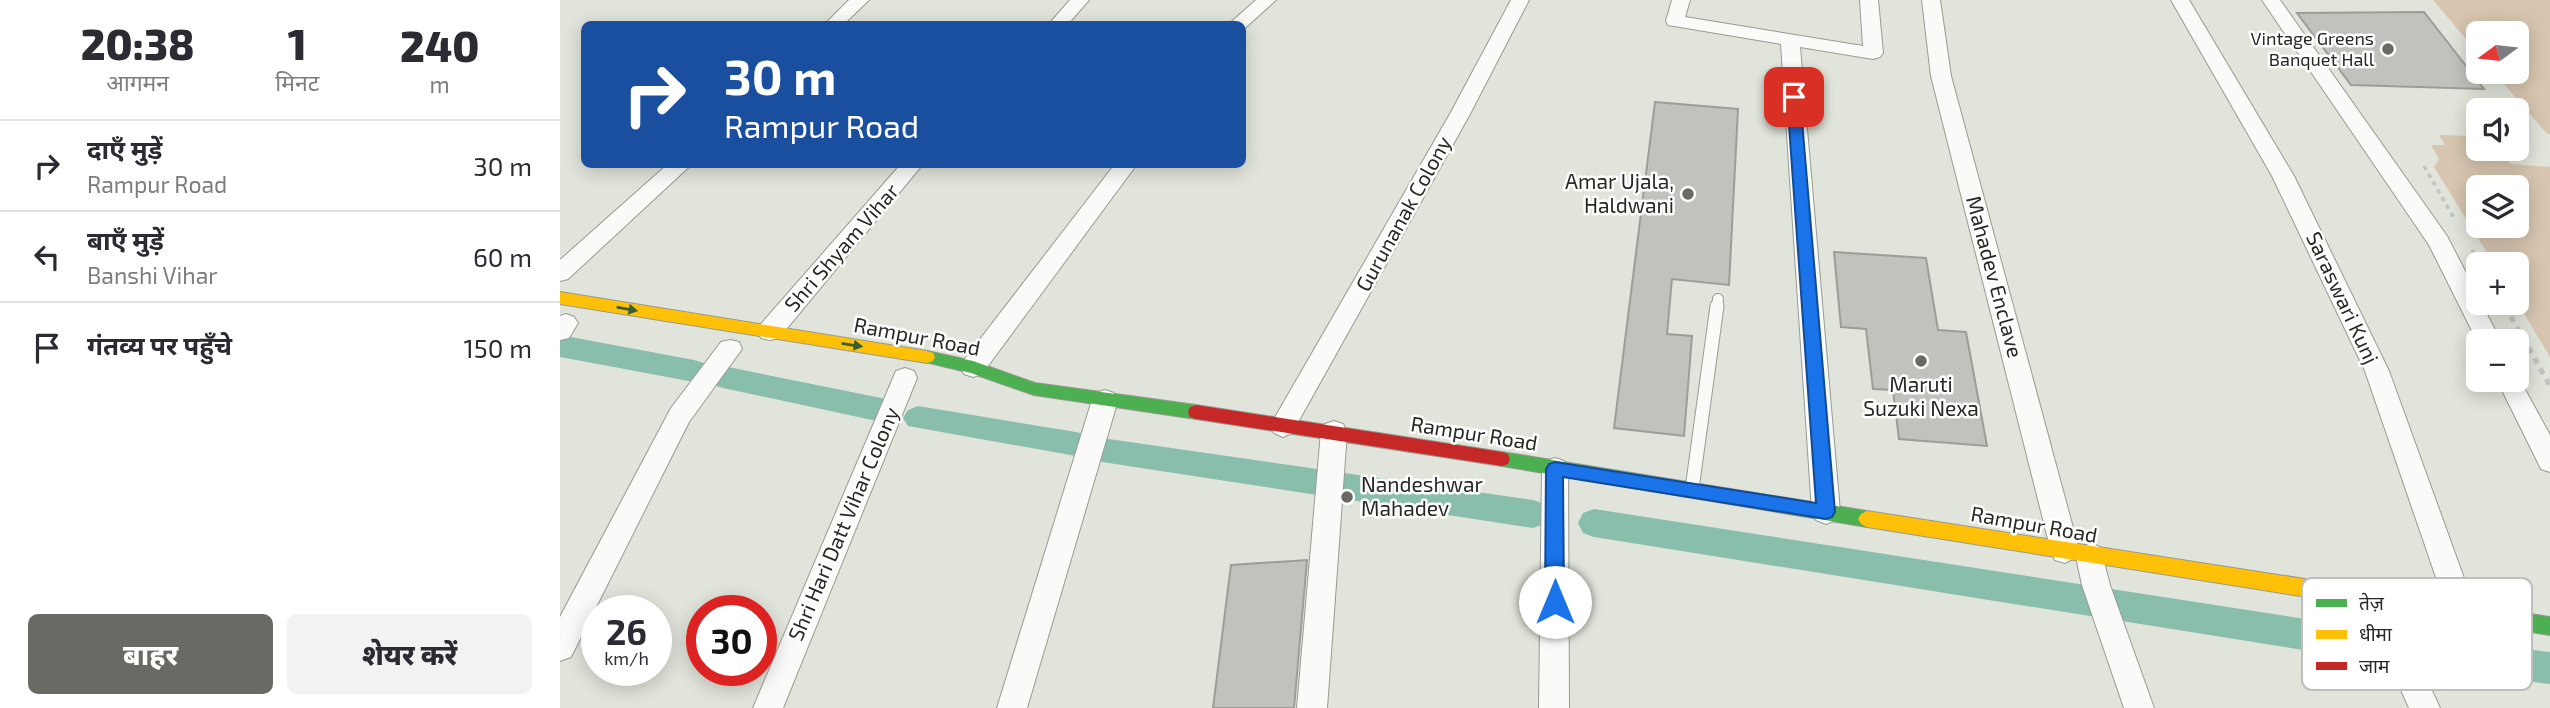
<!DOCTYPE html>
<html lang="hi">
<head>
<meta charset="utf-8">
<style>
  :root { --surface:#fff; --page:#f2f2f3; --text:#2b2b33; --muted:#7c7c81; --line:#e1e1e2; --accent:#686a63 }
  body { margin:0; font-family:"Exo 2","Noto Sans Devanagari",sans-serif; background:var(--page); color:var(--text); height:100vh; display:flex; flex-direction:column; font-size:26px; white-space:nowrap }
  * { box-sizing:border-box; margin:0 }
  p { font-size:23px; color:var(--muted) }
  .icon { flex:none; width:38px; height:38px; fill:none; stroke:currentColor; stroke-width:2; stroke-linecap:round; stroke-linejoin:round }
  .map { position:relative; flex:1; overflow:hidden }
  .drawer { display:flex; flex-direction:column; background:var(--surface); width:560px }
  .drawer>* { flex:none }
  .top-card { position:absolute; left:21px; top:21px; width:665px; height:147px; border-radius:10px; box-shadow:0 4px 18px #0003; background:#1a4fa0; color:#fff; overflow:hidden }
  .needle { width:46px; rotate:255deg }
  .buttons { position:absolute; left:1906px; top:21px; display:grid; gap:14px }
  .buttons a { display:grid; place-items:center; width:63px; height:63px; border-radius:10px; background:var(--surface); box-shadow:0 4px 18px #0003; font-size:35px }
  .speed { position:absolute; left:21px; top:595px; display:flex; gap:14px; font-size:35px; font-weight:700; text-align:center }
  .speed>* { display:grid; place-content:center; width:91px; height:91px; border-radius:50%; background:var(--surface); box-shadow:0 4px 18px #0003; line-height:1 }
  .speed small { font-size:18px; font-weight:400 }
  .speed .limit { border:10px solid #d22; background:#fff; color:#111 }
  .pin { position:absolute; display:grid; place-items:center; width:60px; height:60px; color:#fff; margin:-30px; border-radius:14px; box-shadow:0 4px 10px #0006 }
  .me { position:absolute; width:77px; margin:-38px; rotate:0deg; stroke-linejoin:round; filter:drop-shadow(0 0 5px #0008) }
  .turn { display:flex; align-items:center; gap:24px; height:147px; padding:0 28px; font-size:32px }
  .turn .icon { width:91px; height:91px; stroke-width:2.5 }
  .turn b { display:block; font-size:49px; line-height:60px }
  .eta { display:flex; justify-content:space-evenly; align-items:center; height:119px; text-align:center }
  .eta b { font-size:42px; font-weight:800; line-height:49px }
  .cta { display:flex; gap:14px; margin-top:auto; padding:14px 28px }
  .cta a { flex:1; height:80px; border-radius:10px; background:var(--accent); color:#fff; font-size:28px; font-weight:800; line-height:80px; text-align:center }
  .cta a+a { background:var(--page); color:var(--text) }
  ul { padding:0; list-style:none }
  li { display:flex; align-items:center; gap:21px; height:91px; padding:0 28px; border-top:2px solid var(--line) }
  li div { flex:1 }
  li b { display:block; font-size:26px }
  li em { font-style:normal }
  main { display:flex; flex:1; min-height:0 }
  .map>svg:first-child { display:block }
</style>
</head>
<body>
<main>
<section class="drawer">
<div class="eta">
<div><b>20:38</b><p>आगमन</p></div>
<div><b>1</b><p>मिनट</p></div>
<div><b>240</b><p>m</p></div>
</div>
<ul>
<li><svg class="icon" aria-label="right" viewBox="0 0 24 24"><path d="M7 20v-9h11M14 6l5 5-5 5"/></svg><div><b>दाएँ मुड़ें</b><p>Rampur Road</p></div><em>30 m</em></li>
<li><svg class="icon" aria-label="left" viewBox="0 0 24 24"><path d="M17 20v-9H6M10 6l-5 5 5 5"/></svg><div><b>बाएँ मुड़ें</b><p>Banshi Vihar</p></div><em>60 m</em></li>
<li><svg class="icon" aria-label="arrive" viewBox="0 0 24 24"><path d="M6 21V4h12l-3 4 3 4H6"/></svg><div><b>गंतव्य पर पहुँचे</b></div><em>150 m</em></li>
</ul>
<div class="cta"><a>बाहर</a><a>शेयर करें</a></div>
</section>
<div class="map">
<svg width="1990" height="708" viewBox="0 0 1990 708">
  <rect width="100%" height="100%" fill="#e1e4da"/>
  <g fill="#d7c5af" fill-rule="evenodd">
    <polygon points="1873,0 1990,0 1990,134 1987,134 1934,72 1956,72 1956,33 1918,33 1918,53"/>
    <path d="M1879,135L1918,136V149H1938L1951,164L1990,167V357L1957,302L1956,264H1934L1874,167L1879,159L1871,145H1885ZM1918,187H1956V226H1918Z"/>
  </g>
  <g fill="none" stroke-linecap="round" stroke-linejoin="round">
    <g fill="#8abeac" fill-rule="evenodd">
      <polygon points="0,335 134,360 144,363 148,371 144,379 134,382 0,357"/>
      <polygon points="163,366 326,399 336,403 341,411 336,419 326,423 163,388 153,385 149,377 153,369"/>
      <polygon points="358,406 516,432 527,435 530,443 542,438 973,500 984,504 989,514 984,524 973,528 542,462 531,459 527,451 516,456 348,426 343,418 348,410"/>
      <polygon points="1034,509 1881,640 1990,652 1990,684 1881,672 1034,537 1023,533 1018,523 1023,513"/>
    </g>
  </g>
  <g fill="#c0c3bd" stroke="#9b9e98" stroke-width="2">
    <polygon points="1864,12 1924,89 1791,85 1737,13"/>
    <polygon points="1095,102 1178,109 1169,285 1112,279 1107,334 1132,336 1124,436 1054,428"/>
    <polygon points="1274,252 1366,258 1378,330 1406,332 1427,446 1339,439 1333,390 1313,389 1306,329 1281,327"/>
    <polygon points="747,560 734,708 653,708 671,565"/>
  </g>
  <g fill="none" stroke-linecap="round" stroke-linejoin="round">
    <defs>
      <polyline id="lane-far1" points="1157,308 1158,299"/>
      <polyline id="lane" points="1132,489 1157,306"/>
      <g id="street">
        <polygon points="289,0 309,0 284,24 265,24"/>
        <polygon points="510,0 529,0 508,24 489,24"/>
        <polygon points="696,0 716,0 685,28 682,24 669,24"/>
        <polygon points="951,0 969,0 910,114 732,433 723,437 714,433 710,426 714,419 890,114"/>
        <polygon points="1112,0 1130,0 1125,17 1303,46 1300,0 1318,0 1323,53 1320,57 1313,59 1240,47 1280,512 1276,520 1266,524 1256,520 1252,512 1221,44 1108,25 1106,21"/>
        <polygon points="1362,0 1380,0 1391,76 1519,550 1530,543 1540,547 1550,585 1594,708 1564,708 1522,585 1516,557 1505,563 1495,560 1491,551 1371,76"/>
        <polygon points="1611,0 1629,0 1734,176 1829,371 1917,614 1912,624 1902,628 1892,624 1805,371 1712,176"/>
        <polygon points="1702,0 1720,0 1887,236 1918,296 1918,303 1921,303 1941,341 1918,343 1869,245"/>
        <polygon points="108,164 132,164 8,279 0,281 0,260"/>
        <polygon points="341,164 363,164 219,338 210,340 201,338 198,331 201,324"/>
        <polygon points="555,164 577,164 422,374 413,377 404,374 401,367 404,360"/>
        <polygon points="6,314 14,317 18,323 9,338 0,340 0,316"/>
        <polygon points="170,340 179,342 182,349 129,422 11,657 0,661 0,617 111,408 161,342"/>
        <polygon points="345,368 354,371 357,378 223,708 193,708 333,378 336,371"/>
        <polygon points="1956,373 1990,435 1990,472 1981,469 1937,380 1956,380"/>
        <polygon points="545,390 554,393 558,400 467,708 437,708 532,400 536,393"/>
        <polygon points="774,421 783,424 787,432 767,708 737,708 761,432 765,424"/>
        <polygon points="995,458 1004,461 1008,469 1009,708 979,708 982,469 986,461"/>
        <polygon points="1825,590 1835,594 1857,658 1880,708 1849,708 1828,661 1811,603 1815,594"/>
      </g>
      <g id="fast">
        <polygon points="367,351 413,361 475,383 636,405 642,407 644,412 642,417 636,419 474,395 411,373 361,361 359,357 361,353"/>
        <polygon points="942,452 1307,511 1313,514 1316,519 1313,524 1307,527 942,466 936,464 934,459 936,454"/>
        <polygon points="1841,594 1990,617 1990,635 1841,612 1834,609 1832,603 1834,597"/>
      </g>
      <g id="slow">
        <polygon points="0,292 367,351 373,353 375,357 373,361 367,363 0,304"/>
        <polygon points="1307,511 1841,594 1848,597 1850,603 1848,609 1841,612 1307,527 1301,524 1298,519 1301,514"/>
      </g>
      <polygon id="jam" points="636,405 942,452 948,454 950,459 948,464 942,466 636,419 630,417 628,412 630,407"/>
    </defs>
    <use href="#lane-far1" stroke="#989a93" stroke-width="12"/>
    <use href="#lane" stroke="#989a93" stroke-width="15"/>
    <use href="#street" stroke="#989a93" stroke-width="2"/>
    <use href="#fast" stroke="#989a93" stroke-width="2"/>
    <use href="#slow" stroke="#989a93" stroke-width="2"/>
    <use href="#jam" stroke="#989a93" stroke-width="2"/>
    <g stroke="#c2c4c1" stroke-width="3.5" stroke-dasharray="4.5 4.5" stroke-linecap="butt">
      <polyline points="1864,166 1894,218"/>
      <polyline points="1912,250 1920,264"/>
      <polyline points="1943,303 1946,308"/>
    </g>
    <polyline stroke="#c2c4c1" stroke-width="5" stroke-dasharray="6 6" stroke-linecap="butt" points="1945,306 1990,386"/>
    <use href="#lane-far1" stroke="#fafbf9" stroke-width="10"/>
    <use href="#lane" stroke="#fafbf9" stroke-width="13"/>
    <use href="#street" fill="#fafbf9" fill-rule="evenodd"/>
    <use href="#fast" fill="#4caf50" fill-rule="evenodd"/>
    <use href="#slow" fill="#ffc107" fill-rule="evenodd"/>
    <use href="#jam" fill="#c62828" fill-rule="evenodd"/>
  </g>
  <defs><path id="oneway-solid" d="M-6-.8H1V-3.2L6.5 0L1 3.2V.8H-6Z" transform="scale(1.75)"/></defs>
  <g fill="#365f35">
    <use href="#oneway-solid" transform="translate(67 309) rotate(10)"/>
    <use href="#oneway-solid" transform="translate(292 345) rotate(9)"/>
  </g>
  <polygon fill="#1a73e8" stroke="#114b97" stroke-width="2" points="1234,93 1240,97 1275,512 1272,517 1266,519 1003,477 1004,602 1001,608 995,610 988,608 985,602 986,469 989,464 995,462 1256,503 1227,97"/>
  <g fill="#686a63" stroke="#fff" stroke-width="2.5">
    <circle cx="1828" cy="49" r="7"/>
    <circle cx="1128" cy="194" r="7"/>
    <circle cx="1361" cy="361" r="7"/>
    <circle cx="787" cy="497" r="7"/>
  </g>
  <g text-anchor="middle" stroke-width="5" stroke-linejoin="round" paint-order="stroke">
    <g font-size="18" fill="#272923" stroke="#fff" text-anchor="end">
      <text x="1814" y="45">Vintage Greens<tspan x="1814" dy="21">Banquet Hall</tspan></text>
    </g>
    <g font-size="21" fill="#272923" stroke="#fff" text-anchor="end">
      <text x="1114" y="189">Amar Ujala,<tspan x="1114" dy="24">Haldwani</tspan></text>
      <text x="1361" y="392" text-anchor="middle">Maruti<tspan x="1361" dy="24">Suzuki Nexa</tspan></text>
      <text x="801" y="492" text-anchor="start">Nandeshwar<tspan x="801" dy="24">Mahadev</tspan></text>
    </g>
    <g font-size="21" fill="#272923" stroke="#fff">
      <text transform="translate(844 214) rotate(-61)" y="7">Gurunanak Colony</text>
      <text transform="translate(282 248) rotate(-49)" y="7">Shri Shyam Vihar</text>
      <text transform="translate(1434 277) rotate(75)" y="7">Mahadev Enclave</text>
      <text transform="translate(1782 298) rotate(65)" y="7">Saraswari Kunj</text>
      <text transform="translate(357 337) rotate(11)" y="7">Rampur Road</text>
      <text transform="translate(914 434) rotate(9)" y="7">Rampur Road</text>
      <text transform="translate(284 524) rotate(-67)" y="7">Shri Hari Datt Vihar Colony</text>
      <text transform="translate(1474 525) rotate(10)" y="7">Rampur Road</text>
    </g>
  </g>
  <rect x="1742" y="578" width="230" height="112" rx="10" fill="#fff" stroke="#bebfbd" stroke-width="2"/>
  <rect x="1756" y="599" width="31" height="8" fill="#4caf50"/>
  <rect x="1756" y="630" width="31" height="9" fill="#ffc107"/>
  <rect x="1756" y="662" width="31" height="8" fill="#c62828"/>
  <g font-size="19" fill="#272923">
    <text x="1799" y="610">तेज़</text>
    <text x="1799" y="641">धीमा</text>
    <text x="1799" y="673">जाम</text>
  </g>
</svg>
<div class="buttons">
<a><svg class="needle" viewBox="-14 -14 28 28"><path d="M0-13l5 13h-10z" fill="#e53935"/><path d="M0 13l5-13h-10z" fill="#7c7c81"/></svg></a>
<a><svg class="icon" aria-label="sound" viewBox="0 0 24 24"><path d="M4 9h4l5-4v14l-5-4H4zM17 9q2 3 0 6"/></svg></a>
<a><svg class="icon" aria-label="layers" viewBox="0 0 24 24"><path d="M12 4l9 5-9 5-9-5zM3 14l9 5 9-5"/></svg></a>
<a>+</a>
<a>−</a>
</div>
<div class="speed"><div>26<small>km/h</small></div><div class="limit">30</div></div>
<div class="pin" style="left:1234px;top:97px;background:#d93025"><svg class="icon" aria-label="arrive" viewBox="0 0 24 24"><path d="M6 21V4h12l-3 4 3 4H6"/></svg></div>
<svg class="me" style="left:995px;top:602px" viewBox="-20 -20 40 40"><circle r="19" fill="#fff"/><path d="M0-13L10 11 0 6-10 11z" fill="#1a73e8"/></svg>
<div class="top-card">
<div class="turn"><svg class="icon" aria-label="right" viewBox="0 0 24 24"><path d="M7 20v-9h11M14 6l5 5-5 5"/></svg><div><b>30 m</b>Rampur Road</div></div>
</div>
</div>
</main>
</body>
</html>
